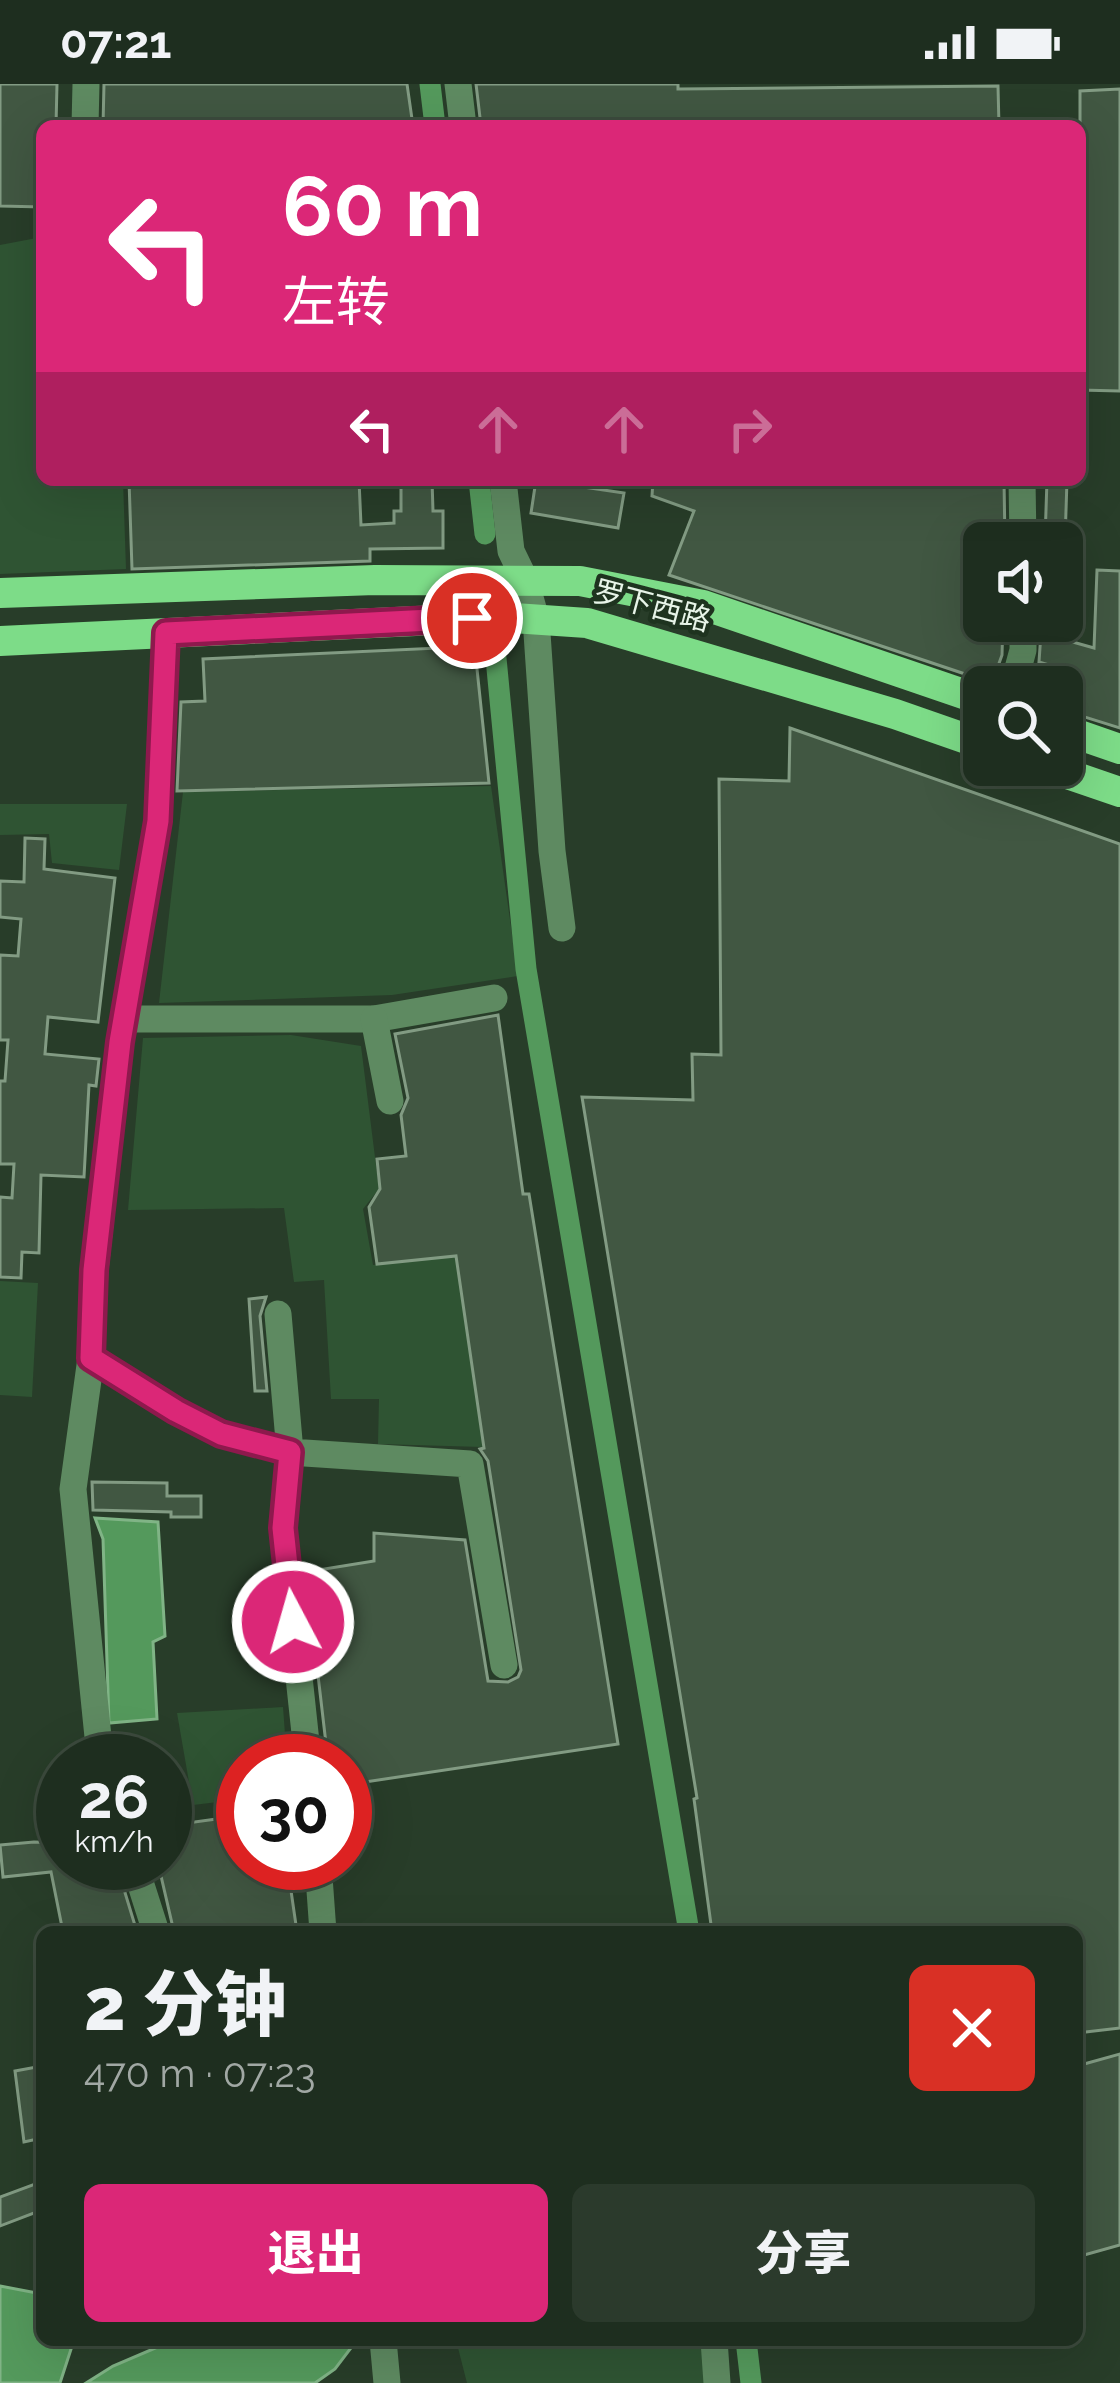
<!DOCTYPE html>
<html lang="zh">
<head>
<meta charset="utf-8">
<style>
  :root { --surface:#1e2e1f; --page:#2b3a2c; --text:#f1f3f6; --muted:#a1a8a4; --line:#3c4a3d; --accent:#db2777 }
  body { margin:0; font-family:Raleway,"Noto Sans SC",sans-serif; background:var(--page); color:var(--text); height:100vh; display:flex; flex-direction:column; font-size:45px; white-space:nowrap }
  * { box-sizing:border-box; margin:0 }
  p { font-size:39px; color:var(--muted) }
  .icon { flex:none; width:66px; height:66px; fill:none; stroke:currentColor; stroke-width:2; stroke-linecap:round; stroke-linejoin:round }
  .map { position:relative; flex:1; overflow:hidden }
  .details { position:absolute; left:36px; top:1842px; width:1047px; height:420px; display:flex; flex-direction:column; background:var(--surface); border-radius:18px; box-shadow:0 12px 48px #0002,0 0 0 3px var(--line) }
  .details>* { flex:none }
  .hud { position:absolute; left:36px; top:36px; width:1050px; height:366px; border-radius:18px; box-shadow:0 12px 48px #0002,0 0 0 3px var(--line); background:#db2777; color:#fff; overflow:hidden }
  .fabs { position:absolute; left:963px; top:438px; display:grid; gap:24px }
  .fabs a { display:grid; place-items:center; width:120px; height:120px; border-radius:18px; background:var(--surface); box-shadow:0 12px 48px #0002,0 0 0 3px var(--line); font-size:60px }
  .speed { position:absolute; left:36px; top:1650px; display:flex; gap:24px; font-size:60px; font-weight:700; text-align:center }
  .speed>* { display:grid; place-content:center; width:156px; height:156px; border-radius:50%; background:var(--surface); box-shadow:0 12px 48px #0002,0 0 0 3px var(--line); line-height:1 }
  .speed small { font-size:30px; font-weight:400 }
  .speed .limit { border:18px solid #d22; background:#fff; color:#111 }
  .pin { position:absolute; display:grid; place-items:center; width:102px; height:102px; color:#fff; margin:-51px; border:6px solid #fff; border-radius:50%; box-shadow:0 3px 12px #0007 }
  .me { position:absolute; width:132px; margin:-66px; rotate:354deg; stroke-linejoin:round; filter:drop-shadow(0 0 9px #0008) }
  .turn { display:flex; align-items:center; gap:42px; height:252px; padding:0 48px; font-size:54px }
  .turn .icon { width:156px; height:156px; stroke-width:2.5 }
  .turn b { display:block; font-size:84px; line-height:102px }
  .lanes { display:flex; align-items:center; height:114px; padding:0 48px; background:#0003; justify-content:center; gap:60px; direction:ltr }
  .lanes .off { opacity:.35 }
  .round { display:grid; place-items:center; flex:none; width:126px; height:126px; border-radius:18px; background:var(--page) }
  .headline { display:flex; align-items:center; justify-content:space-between; height:204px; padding:0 48px }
  h1 { font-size:72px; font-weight:800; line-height:90px }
  .cta { display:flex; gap:24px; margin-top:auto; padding:24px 48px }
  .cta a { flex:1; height:138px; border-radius:18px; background:var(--accent); color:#fff; font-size:48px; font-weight:800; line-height:138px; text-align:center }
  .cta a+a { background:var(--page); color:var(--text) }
  .status { display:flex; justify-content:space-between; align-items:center; height:84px; padding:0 60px; background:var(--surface); direction:ltr }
  .status svg { height:33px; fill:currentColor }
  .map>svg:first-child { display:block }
</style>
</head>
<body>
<div class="status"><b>07:21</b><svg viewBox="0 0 49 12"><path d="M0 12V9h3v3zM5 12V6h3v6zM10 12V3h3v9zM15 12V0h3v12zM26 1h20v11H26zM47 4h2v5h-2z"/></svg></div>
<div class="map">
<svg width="1120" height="2299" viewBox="0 0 1120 2299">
  <rect width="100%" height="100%" fill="#283d29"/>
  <g fill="#2f5433">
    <polygon points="42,153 42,396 123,396 126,485 0,490 0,161"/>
    <polygon points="491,702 518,892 392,911 159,919 183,708"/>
    <polygon points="0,720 127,720 119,786 52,779 49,750 0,751"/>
    <polygon points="291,951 361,962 379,1105 363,1125 373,1181 456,1172 483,1363 378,1360 379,1315 331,1315 324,1196 294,1198 284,1124 128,1126 143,954"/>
    <polygon points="0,1197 38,1199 32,1313 0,1311"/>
    <polygon points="283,1623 287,1677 243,1677 243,1715 193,1721 177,1629"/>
    <polygon points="456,2256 702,2256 706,2299 467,2299"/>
  </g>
  <g fill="#54995c" stroke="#80b486" stroke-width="3">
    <polygon points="95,1434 158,1438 165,1552 153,1558 157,1635 109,1639 103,1455"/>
    <polygon points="0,2202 42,2210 42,2256 74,2256 60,2299 0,2299"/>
    <polygon points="174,2256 357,2256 335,2285 315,2299 86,2299 113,2282"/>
  </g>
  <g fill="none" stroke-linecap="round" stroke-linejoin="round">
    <g stroke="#54995c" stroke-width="21">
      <polyline points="430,0 435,42"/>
      <polyline points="479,396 485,450"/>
      <polyline points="495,564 526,885 689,1848"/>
      <polyline points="746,2256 751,2299"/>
    </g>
  </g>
  <g fill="#415742" stroke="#829b83" stroke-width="3">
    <polygon points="0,0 57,0 56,42 42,42 42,123 0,122"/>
    <polygon points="104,0 407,0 413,42 103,42"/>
    <polygon points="476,0 678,0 678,5 998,2 999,42 481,42"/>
    <polygon points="1120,5 1120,307 1080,306 1080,7"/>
    <polygon points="129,396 359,396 361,441 394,439 394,427 401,427 401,396 432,396 433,427 443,427 443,464 370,465 370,477 132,485"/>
    <polygon points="536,396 624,409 618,444 531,429"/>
    <polygon points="653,396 1004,396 1005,459 984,459 984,537 1003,537 1002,571 992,599 669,491 694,427 652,412"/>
    <polygon points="1047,396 1067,396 1065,457 1045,456"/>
    <polygon points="1097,486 1120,487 1120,644 1062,626 1062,603 1041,603 1049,581 1039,578 1041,549 1094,564"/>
    <polygon points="460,563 460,568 475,566 489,699 177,707 181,618 205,617 203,575"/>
    <polygon points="790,644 1120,760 1120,1944 1077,1949 1077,1848 712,1848 694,1715 697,1714 582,1013 693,1016 692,970 721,971 719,695 789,697"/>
    <polygon points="25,754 45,755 44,785 115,794 98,938 48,933 45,970 99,975 96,1002 89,1001 84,1093 41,1091 39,1169 22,1168 21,1194 0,1193 0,1113 12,1114 14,1080 0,1080 0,997 5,997 8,956 0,956 0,871 18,872 21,835 0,833 0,797 24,798"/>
    <polygon points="498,931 523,1110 529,1110 618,1660 345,1701 345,1677 328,1677 306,1488 374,1477 374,1449 465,1456 488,1597 508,1598 518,1593 521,1586 488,1377 480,1365 484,1364 456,1172 377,1180 369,1123 380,1105 377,1075 406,1072 401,1031 408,1014 395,950"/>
    <polygon points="266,1213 260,1232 267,1307 255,1307 249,1215"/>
    <polygon points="92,1398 167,1399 167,1412 201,1412 201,1433 171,1433 171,1428 93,1426"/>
    <polygon points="231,1733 243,1734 243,1779 287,1779 297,1848 174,1848 158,1779 165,1779 165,1742"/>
    <polygon points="34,1758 63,1759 63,1779 116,1779 137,1848 63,1848 51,1788 3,1793 0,1761"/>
    <polygon points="1120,1970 1120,2161 1077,2173 1077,1982"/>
    <polygon points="42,1982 42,2054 24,2058 15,1987"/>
    <polygon points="35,2100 37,2104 42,2102 42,2126 0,2142 0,2113"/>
  </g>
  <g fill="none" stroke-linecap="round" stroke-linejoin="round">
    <g stroke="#5e8a61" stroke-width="27">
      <polyline points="458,0 463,42"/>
      <polyline points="85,42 86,0"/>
      <polyline points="503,396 511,467 525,496 536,535 552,767 562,844"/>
      <polyline points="1022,396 1023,459"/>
      <polyline points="166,549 158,737 120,958 95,1186 91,1274 176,1327 221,1350 290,1368 283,1444 308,1677"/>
      <polyline points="1013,603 1023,566 1023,537"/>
      <polyline points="124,935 374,935 494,914"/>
      <polyline points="374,935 390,1017"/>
      <polyline points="278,1230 290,1368 470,1380 504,1581"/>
      <polyline points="91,1274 73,1405 98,1653 104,1677"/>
      <polyline points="134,1779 156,1848"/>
      <polyline points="318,1779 323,1848"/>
      <polyline points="383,2256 387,2299"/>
      <polyline points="714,2256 717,2299"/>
    </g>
    <g stroke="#7ddc88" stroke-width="30">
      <polyline points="0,509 375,496 580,497 703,521 984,617"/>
      <polyline points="0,557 499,533 587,539 895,630 984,661"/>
      <polyline points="1062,645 1120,665"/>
      <polyline points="1041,681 1120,708"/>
    </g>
  </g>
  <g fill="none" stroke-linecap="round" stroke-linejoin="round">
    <defs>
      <polyline id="route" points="293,1538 283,1444 290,1368 221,1350 176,1327 91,1274 94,1186 120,958 158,737 166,549 472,534"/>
    </defs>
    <use href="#route" stroke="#8e194d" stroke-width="30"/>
    <use href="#route" stroke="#db2777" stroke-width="21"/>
  </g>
  <g text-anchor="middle" stroke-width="9" stroke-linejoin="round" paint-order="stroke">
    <g font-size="30" fill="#e7f4e8" stroke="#1e331f">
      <text transform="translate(652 522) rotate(15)" y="10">罗下西路</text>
    </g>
  </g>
</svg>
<div class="fabs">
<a><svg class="icon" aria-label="sound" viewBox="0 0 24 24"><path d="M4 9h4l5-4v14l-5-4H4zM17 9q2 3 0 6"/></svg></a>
<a><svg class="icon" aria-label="search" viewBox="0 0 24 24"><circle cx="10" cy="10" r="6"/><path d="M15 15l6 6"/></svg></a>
</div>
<div class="speed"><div>26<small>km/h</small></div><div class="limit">30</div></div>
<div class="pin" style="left:472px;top:534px;background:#d93025"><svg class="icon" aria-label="arrive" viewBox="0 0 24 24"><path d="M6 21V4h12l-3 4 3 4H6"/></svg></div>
<svg class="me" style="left:293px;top:1538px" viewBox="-20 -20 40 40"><circle r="17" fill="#db2777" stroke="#fff" stroke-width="3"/><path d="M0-11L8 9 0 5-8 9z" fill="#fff"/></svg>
<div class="hud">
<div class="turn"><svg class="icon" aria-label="left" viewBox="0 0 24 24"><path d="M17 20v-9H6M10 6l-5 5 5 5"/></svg><div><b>60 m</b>左转</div></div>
<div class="lanes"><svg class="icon" aria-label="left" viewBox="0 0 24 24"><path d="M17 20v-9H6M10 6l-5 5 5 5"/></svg><svg class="icon off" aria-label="ahead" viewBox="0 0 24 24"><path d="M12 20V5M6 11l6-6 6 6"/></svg><svg class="icon off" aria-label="ahead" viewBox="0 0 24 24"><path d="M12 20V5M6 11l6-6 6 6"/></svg><svg class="icon off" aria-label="right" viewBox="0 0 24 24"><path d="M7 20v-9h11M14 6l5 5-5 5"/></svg></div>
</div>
<section class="details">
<div class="headline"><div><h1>2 分钟</h1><p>470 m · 07:23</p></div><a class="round" style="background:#d93025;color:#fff"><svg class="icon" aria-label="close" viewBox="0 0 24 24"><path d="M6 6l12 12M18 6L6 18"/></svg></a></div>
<div class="cta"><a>退出</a><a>分享</a></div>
</section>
</div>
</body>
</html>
